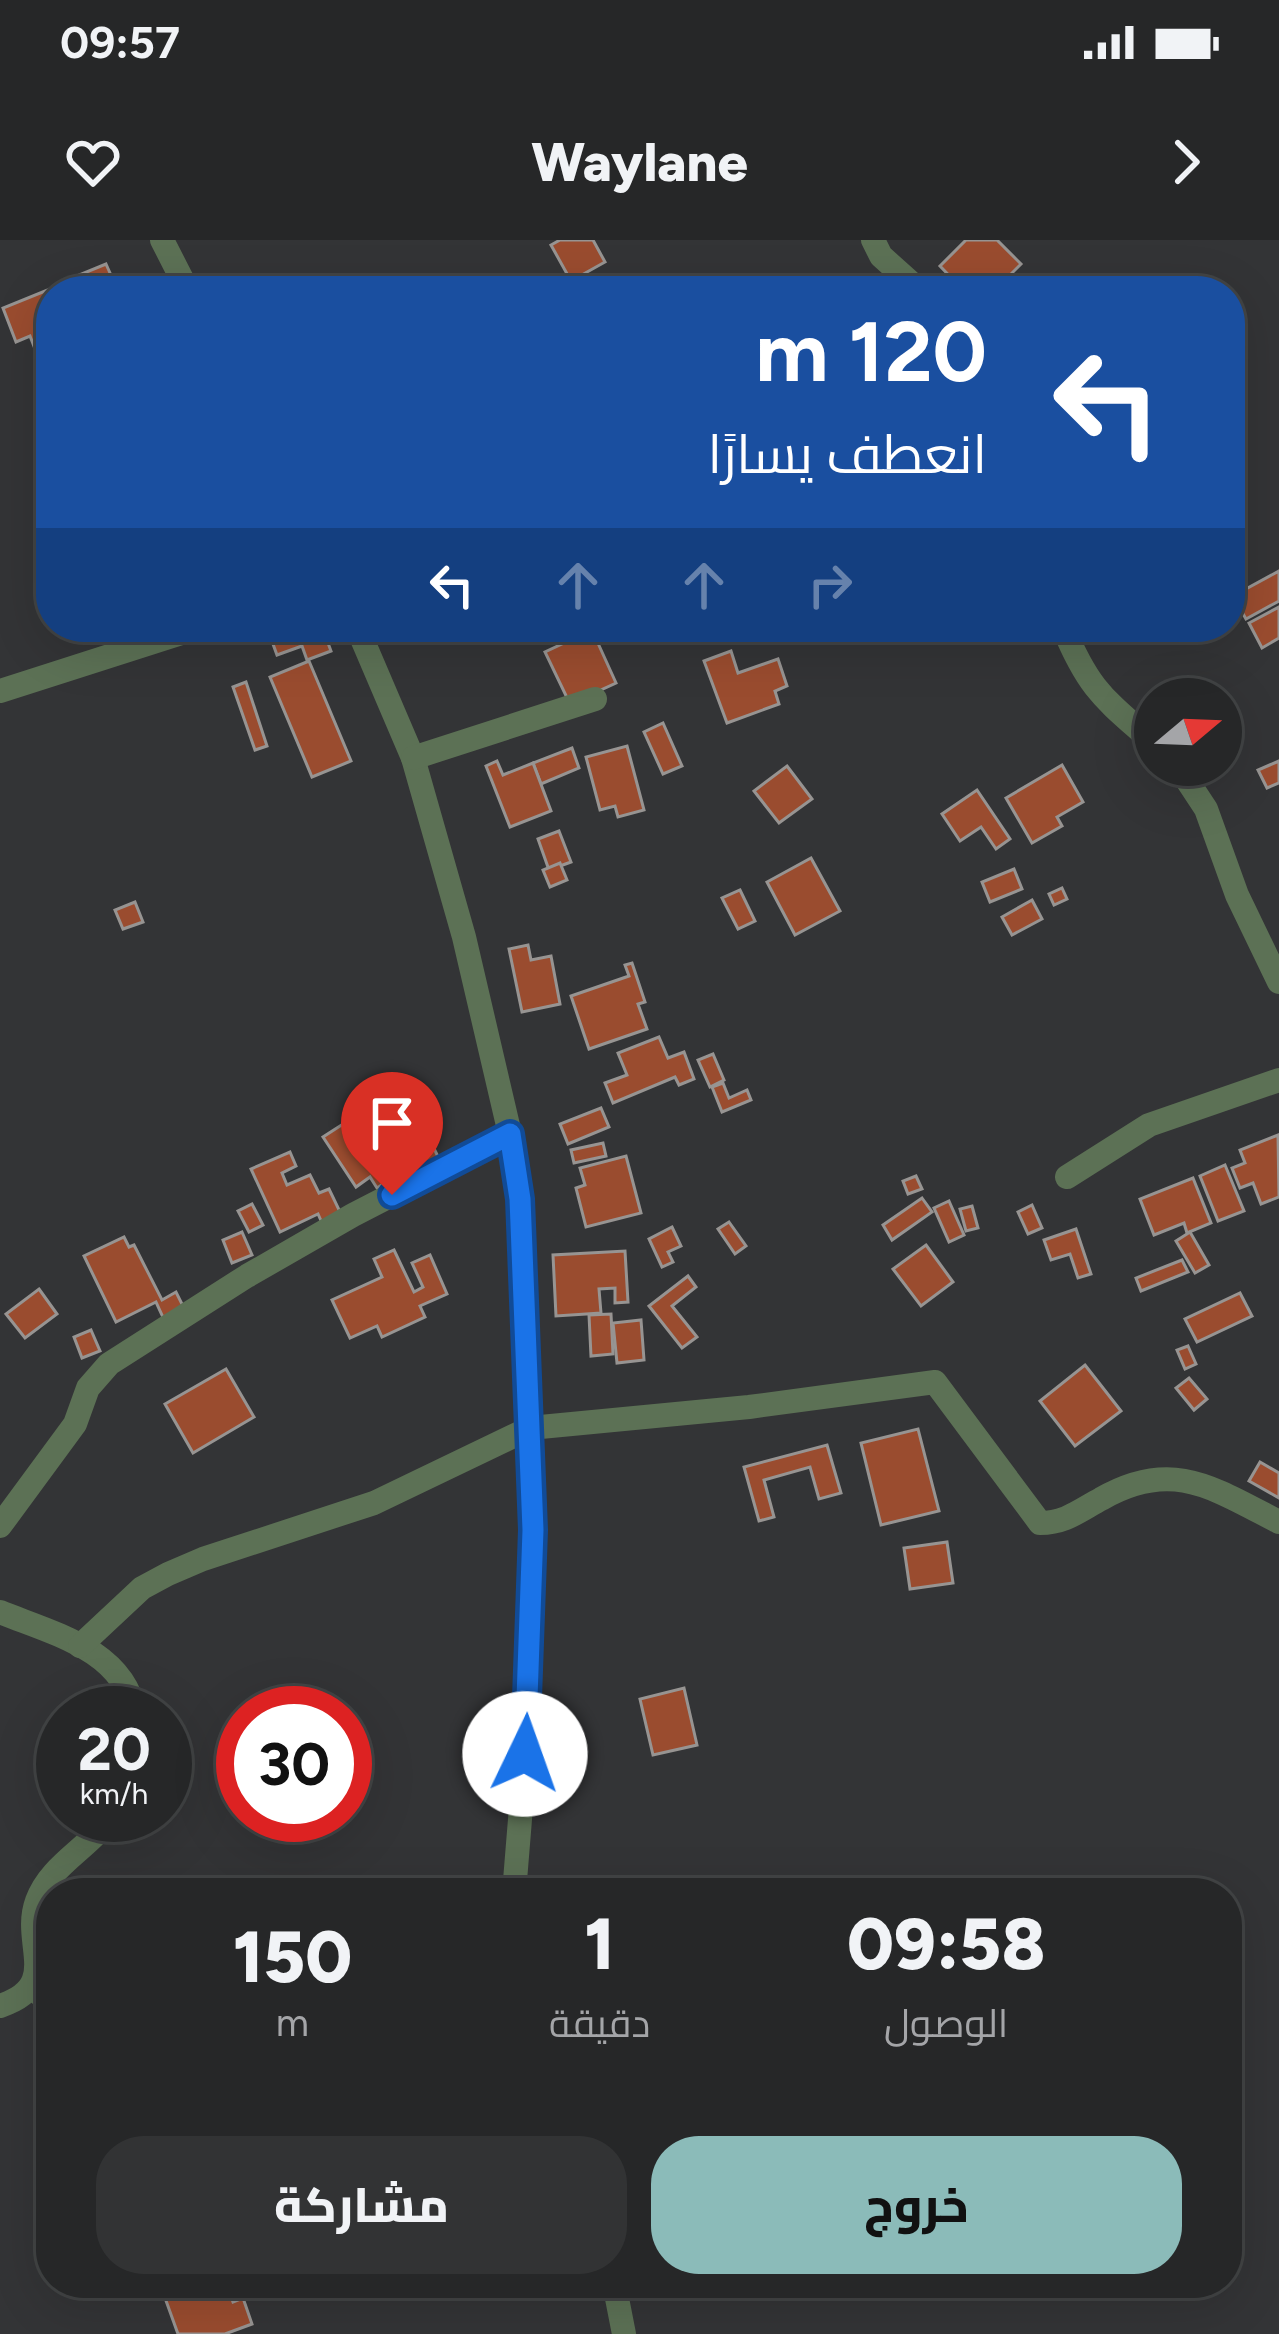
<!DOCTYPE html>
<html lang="ar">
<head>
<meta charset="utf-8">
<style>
  :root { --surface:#262728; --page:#323334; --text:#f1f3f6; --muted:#a4a5a8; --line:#424445; --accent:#8bbbb9 }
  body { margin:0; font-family:Figtree,Cairo,sans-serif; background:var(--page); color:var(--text); direction:rtl; height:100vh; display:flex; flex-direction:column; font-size:45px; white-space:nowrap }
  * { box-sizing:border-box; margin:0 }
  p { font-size:39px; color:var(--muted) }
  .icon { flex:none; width:66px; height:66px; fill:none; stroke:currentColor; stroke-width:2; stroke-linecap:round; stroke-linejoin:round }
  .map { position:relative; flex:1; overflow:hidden; direction:ltr }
  .details { position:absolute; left:36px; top:1638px; width:1206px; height:420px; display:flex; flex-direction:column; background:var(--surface); border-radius:48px; box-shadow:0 12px 48px #0002,0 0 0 3px var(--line); direction:rtl }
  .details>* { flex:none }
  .banner { position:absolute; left:36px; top:36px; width:1209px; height:366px; border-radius:48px; box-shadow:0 12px 48px #0002,0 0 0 3px var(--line); direction:rtl; background:#1a4fa0; color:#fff; overflow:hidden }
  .needle { width:78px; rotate:71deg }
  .buttons { position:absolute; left:1134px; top:438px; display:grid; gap:24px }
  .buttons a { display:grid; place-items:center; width:108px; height:108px; border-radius:50%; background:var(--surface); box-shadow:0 12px 48px #0002,0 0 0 3px var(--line); font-size:60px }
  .speed { position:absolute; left:36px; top:1446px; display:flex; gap:24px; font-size:60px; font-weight:700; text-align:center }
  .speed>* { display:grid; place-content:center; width:156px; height:156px; border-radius:50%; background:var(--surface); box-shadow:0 12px 48px #0002,0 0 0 3px var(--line); line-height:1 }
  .speed small { font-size:30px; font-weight:400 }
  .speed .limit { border:18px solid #d22; background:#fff; color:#111 }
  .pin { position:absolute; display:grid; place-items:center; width:102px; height:102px; color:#fff; margin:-123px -51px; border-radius:50% 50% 50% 0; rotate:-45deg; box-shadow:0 0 12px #0007 }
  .pin .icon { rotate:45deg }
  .me { position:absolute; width:132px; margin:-66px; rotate:3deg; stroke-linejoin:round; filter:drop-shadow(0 0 9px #0008) }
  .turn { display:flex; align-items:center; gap:42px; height:252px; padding:0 60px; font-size:54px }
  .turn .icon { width:156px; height:156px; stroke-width:2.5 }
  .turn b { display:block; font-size:84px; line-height:102px }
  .lanes { display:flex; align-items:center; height:114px; padding:0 60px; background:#0003; justify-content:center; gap:60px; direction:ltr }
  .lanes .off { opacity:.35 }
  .eta { display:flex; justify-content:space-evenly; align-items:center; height:204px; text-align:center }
  .eta b { font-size:72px; font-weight:800; line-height:84px }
  .cta { display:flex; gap:24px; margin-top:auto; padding:24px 60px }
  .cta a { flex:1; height:138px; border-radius:48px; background:var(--accent); color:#111; font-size:48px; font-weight:800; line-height:138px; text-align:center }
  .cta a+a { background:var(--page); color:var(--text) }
  .status { display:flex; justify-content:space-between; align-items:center; height:84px; padding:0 60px; background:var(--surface); direction:ltr }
  .status svg { height:33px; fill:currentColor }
  header { display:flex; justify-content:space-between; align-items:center; height:156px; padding:0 60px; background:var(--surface); font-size:54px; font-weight:800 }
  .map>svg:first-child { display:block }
</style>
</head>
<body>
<div class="status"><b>09:57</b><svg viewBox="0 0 49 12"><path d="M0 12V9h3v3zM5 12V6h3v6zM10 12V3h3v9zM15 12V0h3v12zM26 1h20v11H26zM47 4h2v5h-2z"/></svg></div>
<header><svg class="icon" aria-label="forward" viewBox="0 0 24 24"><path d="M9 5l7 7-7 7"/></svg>Waylane<svg class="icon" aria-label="heart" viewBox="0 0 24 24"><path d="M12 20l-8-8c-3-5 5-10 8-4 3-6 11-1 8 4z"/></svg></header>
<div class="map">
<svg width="1279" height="2094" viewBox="0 0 1279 2094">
  <rect width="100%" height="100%" fill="#333436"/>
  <g fill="#9a4c2f" stroke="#979492" stroke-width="3">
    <polygon points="560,0 593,0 605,22 571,41 551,5"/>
    <polygon points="966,0 997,0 1021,24 994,51 964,51 940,26"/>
    <polygon points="106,24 118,51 86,51 79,35"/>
    <polygon points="50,49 51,102 35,109 30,96 16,102 3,68"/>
    <polygon points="1279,331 1279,361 1246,379 1233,356"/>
    <polygon points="1279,367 1279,398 1262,408 1249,383"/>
    <polygon points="316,387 322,387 331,411 307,420 302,406 277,415 273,404"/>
    <polygon points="481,387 523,387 488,403"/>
    <polygon points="652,387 684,387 663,402"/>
    <polygon points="592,390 616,443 570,464 545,412"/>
    <polygon points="731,411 738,433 778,419 787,446 775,451 779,464 727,483 704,421"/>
    <polygon points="309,421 351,521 312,537 270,437"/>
    <polygon points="246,442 267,506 255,510 233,447"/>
    <polygon points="663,483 682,526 663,534 644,492"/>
    <polygon points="627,506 644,570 618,577 615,566 600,570 586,517"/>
    <polygon points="572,508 579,528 541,544 533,523"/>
    <polygon points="497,521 503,535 533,523 551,571 510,587 486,526"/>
    <polygon points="1279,521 1279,543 1267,548 1258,530"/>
    <polygon points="1062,525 1083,562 1057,577 1062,586 1032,603 1006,558"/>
    <polygon points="787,526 812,559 779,583 754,551"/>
    <polygon points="977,550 1010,599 996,609 981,587 960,601 942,574"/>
    <polygon points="559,591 571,622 549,630 538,599"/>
    <polygon points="811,618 840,671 795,695 767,642"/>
    <polygon points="560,623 567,640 550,647 543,630"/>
    <polygon points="1014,629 1022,649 990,662 982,642"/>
    <polygon points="1062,648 1067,659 1054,665 1049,654"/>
    <polygon points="740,650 755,681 738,689 722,658"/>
    <polygon points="1032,660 1042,679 1012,695 1002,677"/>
    <polygon points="135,662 143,682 123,689 115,670"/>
    <polygon points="528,705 531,720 551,716 560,764 522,772 509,709"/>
    <polygon points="632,723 645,762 638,764 647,789 589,809 571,756 629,736 625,725"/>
    <polygon points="659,797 668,818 684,812 694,839 679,845 675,837 613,863 605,843 627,835 618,813"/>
    <polygon points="713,814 724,840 710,847 698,820"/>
    <polygon points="723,843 729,858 747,850 751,860 722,872 712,847"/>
    <polygon points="601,868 609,887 568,904 560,884"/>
    <polygon points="357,875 365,888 379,879 410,926 377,948 370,937 356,947 323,897"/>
    <polygon points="1278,895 1279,957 1261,964 1253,943 1240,948 1232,928 1245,923 1240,910"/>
    <polygon points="428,896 443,927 426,935 411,904"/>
    <polygon points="603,903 606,916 574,923 571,910"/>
    <polygon points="290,912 296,926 282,933 287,945 310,935 319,953 329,949 342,976 323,985 318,974 280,992 251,929"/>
    <polygon points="626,916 641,973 586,987 576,948 585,945 580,928"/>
    <polygon points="1225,925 1244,971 1218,981 1200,936"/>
    <polygon points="916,936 922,949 908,954 903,941"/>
    <polygon points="1193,938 1211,983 1187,993 1184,983 1154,995 1140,959"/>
    <polygon points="922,958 932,972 892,1000 883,985"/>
    <polygon points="949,961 964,995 949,1002 934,968"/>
    <polygon points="252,964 263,985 249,992 238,971"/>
    <polygon points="1032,965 1042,988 1028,994 1018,972"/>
    <polygon points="972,966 978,988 966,991 960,969"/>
    <polygon points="729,982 746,1006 735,1014 718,989"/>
    <polygon points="672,987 681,1006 668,1012 673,1022 662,1027 649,999"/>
    <polygon points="1076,989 1091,1034 1078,1038 1070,1014 1051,1020 1044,1000"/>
    <polygon points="242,992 252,1015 232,1023 223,1000"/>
    <polygon points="1190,992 1209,1025 1195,1033 1176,1001"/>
    <polygon points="124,997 129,1007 134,1005 162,1060 176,1052 188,1076 167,1086 156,1062 116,1082 84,1016"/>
    <polygon points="926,1005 953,1042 921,1066 893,1029"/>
    <polygon points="394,1010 414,1052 423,1047 412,1023 430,1015 447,1054 420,1066 425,1077 382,1097 377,1086 350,1098 332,1060 382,1037 374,1019"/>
    <polygon points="625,1011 628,1062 615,1063 615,1048 599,1049 601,1073 556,1076 553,1015"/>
    <polygon points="1182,1020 1188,1032 1141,1051 1136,1038"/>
    <polygon points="688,1036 696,1047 672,1066 697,1097 682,1108 649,1066"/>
    <polygon points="39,1049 57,1074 25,1098 6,1074"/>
    <polygon points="1240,1053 1252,1076 1197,1102 1185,1079"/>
    <polygon points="611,1074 613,1114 591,1116 589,1075"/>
    <polygon points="641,1080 644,1120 617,1123 613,1083"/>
    <polygon points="91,1090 100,1111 82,1118 74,1097"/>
    <polygon points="1188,1106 1196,1124 1185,1129 1177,1110"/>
    <polygon points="1085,1125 1121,1171 1075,1206 1040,1161"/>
    <polygon points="226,1129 254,1177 193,1213 165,1164"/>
    <polygon points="1189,1138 1207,1159 1194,1170 1176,1148"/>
    <polygon points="918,1189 939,1271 881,1285 861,1203"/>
    <polygon points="827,1205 841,1253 819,1259 810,1227 764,1240 774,1277 759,1281 744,1227"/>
    <polygon points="1260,1222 1279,1233 1279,1258 1249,1241"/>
    <polygon points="947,1302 953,1343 910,1349 904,1308"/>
    <polygon points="684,1448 697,1505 653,1515 640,1459"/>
    <polygon points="210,2043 212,2046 226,2043 233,2062 243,2058 252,2084 225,2094 178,2094 160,2044"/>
  </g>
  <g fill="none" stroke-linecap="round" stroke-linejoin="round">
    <g stroke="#5c7155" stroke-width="24">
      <polyline points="162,0 188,51"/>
      <polyline points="873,0 881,16 920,51"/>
      <polyline points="357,387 413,518 464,697 510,894 520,959 533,1290 528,1481 514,1653"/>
      <path d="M1063,387C1090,452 1105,459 1155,504"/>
      <polyline points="0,451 200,387"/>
      <polyline points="413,518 595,459"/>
      <polyline points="1177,525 1206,569 1237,655 1279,742"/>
      <polyline points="1067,937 1149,885 1279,840"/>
      <polyline points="0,1286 75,1184 88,1148 109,1124 247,1036 353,975 510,894"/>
      <path d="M0,1372C52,1393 124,1410 135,1473"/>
      <path d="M80,1406L142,1348L168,1334L203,1319L374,1263L530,1188L749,1167L935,1142L1040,1283C1065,1283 1079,1271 1101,1259C1172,1218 1213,1248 1279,1282"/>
      <polyline points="31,1746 51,1764"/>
      <path d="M0,1766C63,1745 21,1704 37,1661C51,1623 91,1608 111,1575"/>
      <polyline points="614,2043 624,2094"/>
    </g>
  </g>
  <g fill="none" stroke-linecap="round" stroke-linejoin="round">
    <defs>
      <polyline id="route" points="392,955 510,894 520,959 533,1290 525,1514"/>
    </defs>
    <use href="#route" stroke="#114b97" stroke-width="30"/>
    <use href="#route" stroke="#1a73e8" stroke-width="21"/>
  </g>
</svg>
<div class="buttons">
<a><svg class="needle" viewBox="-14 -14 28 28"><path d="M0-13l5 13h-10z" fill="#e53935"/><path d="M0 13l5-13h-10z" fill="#a4a5a8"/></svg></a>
</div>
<div class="speed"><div>20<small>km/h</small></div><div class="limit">30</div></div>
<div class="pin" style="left:392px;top:955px;background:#d93025"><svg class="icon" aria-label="arrive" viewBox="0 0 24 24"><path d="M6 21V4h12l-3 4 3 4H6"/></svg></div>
<svg class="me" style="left:525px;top:1514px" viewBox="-20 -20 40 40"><circle r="19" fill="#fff"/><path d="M0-13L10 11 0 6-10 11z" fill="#1a73e8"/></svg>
<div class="banner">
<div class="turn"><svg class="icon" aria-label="left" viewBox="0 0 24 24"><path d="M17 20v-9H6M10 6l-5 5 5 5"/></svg><div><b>120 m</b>انعطف يسارًا</div></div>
<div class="lanes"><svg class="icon" aria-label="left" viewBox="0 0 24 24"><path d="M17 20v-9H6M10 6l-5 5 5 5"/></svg><svg class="icon off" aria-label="ahead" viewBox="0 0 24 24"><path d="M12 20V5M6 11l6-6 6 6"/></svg><svg class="icon off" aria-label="ahead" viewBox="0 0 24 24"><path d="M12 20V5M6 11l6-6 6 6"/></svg><svg class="icon off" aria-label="right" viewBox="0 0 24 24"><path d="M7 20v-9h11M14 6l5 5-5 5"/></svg></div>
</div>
<section class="details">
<div class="eta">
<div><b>09:58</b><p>الوصول</p></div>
<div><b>1</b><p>دقيقة</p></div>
<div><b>150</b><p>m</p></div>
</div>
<div class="cta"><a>خروج</a><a>مشاركة</a></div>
</section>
</div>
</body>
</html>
